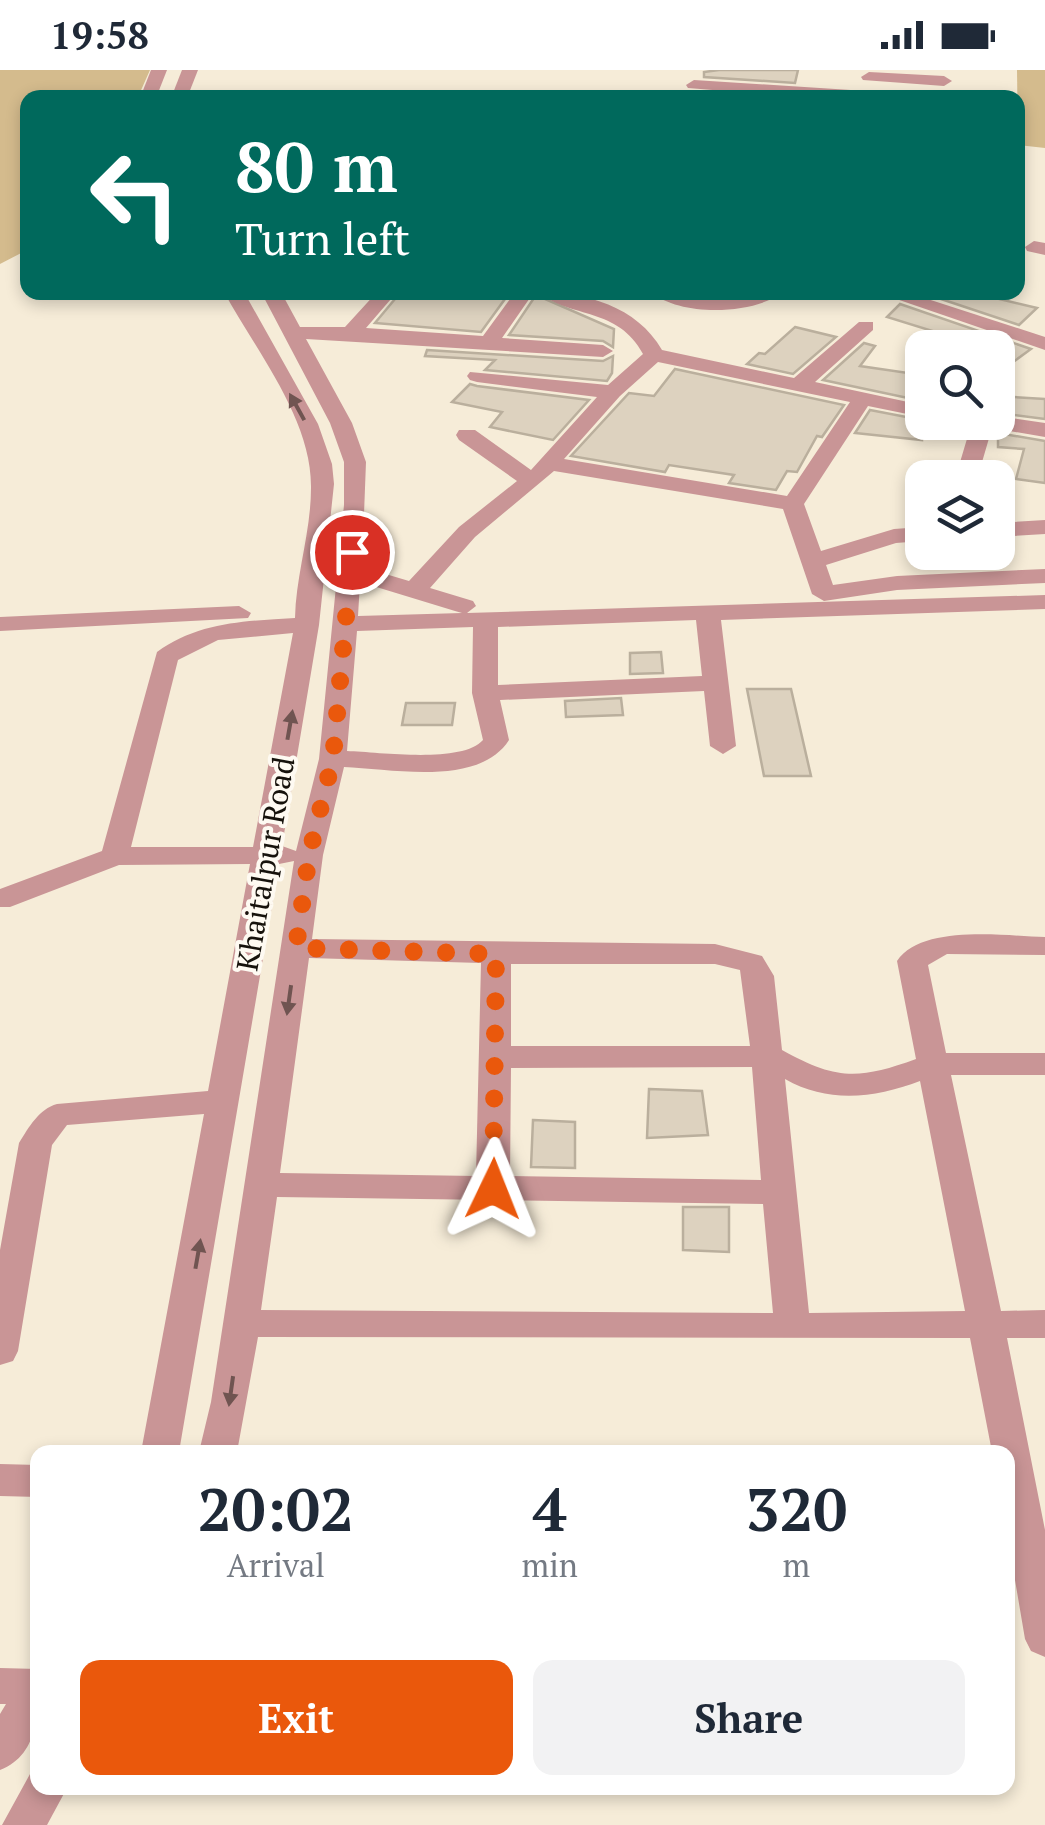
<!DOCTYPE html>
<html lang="en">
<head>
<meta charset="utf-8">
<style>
  :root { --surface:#fff; --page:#f2f2f3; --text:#1f2937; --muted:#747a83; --accent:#ea580c }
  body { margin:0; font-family:"PT Serif",serif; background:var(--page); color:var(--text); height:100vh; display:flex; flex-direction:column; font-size:38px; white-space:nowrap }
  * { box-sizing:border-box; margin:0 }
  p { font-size:32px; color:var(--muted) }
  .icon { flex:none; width:55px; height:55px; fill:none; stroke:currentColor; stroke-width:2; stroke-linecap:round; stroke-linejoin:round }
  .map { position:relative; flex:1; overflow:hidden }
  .sheet { position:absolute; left:30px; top:1375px; width:985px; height:350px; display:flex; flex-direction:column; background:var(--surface); border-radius:20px; box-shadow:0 5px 15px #0003 }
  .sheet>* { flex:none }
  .guide { position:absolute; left:20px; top:20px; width:1005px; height:210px; border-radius:20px; box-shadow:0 5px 15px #0003; background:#00695c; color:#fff; overflow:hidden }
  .fabs { position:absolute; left:905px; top:260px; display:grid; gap:20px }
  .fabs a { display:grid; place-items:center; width:110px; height:110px; border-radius:20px; background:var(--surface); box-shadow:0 5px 15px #0003; font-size:50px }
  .pin { position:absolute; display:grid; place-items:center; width:85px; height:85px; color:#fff; margin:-42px; border:5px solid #fff; border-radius:50%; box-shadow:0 2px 10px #0007 }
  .me { position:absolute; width:110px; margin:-55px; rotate:2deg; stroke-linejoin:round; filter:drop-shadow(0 0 8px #0008) }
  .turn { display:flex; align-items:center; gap:35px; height:210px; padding:0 50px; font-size:45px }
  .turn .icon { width:130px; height:130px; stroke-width:2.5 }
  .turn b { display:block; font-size:70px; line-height:85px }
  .eta { display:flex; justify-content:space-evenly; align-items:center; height:170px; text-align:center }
  .eta b { font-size:60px; font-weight:700; line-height:70px }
  .button { display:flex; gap:20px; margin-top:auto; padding:20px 50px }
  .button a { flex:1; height:115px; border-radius:20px; background:var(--accent); color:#fff; font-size:40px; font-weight:700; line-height:115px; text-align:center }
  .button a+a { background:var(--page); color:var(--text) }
  .status { display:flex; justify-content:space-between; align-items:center; height:70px; padding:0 50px; background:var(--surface); direction:ltr }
  .status svg { height:28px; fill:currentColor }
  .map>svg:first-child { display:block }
</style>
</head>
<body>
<div class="status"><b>19:58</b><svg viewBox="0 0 49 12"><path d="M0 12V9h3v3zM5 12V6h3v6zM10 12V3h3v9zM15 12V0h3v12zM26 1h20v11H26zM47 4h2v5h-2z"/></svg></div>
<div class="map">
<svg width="1045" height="1755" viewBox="0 0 1045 1755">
  <rect width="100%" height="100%" fill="#f6ecd8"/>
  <g fill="#d4bb8d">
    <polygon points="0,0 150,0 138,27 28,28 27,180 0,194"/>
    <polygon points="1017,0 1045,0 1045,78 1018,75"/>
  </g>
  <g fill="#ddd2bf" stroke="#baaf9d" stroke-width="2.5">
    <polygon points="719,0 798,0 795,13 704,7 704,2"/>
    <polygon points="429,222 510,222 481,262 375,253 400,223 427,226"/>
    <polygon points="920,222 970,222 1037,238 1019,255"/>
    <polygon points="536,225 614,259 613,277 603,271 509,265"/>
    <polygon points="900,234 1031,279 998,303 998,274 987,278 887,247"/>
    <polygon points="795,257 836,267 793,304 747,294 759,283 765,284"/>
    <polygon points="864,273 875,276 860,296 922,305 922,331 823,310"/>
    <polygon points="427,280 603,291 613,286 612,303 607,311 485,300 495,290 425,286"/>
    <polygon points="675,299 844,335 822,367 817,366 797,402 787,401 776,420 729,413 734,405 669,395 665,402 571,386 629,323 654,326"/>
    <polygon points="470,314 477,316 589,330 553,370 490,357 502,342 452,332"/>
    <polygon points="998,326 1045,329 1045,349 998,343"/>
    <polygon points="870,340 922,350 922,370 855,363"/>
    <polygon points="998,363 1045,371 1045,413 1016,409 1024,379 998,377"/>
    <polygon points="661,582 663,603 630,604 630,583"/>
    <polygon points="747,619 791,619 811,706 764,706"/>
    <polygon points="621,628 623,645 566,647 565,631"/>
    <polygon points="406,633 455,633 452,655 402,655"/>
    <polygon points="649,1019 702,1021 708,1065 647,1068"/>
    <polygon points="533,1050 575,1052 575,1098 531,1097"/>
    <polygon points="683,1137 729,1137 729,1182 683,1180"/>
  </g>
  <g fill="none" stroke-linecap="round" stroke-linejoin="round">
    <g fill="#c99596" fill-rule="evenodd">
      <polygon points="151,0 167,0 156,28 140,28"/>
      <polygon points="182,0 198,0 187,28 171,28"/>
      <polygon points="869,2 944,6 952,11 944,16 863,10 861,7"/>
      <polygon points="694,10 897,23 905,28 812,28 688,18 686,15"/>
      <polygon points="1034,171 1045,173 1045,185 1027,181 1025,177"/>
      <path d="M224,222H244L318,354L332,394L334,414L319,555L282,776L296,781L319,689L344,435V392L330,353L261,222H281L300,257H345L377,222H397L366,258L483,266L515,222H534L502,268L603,275L613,281L603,287L306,269L352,353L366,392L362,497L409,511L459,457L517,411L459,370L456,365L459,360H475L531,400L597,327L477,312L470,310L467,306L470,302L608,315L643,284C618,237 572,249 538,222C585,222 637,236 662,280L794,308L859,252H873V260L815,312L922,335V347L868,336L804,434L821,481L894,459L922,457V471L896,473L826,495L833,515L897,506L1045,499V513L897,520L824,531L812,524L783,439L554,401L475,467L430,518L473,531L476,536L467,543L1045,525V539L721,550L736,676L723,684L710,676L704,621L500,630L509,670C479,717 393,699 344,697L323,785L312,869L715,874L762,886L774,906L782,980C836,1010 858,1010 916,989L897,891C922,854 1005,866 1045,867V885L947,884L928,895L946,983H1045V1005H951L1001,1241L1045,1240V1268H1007L1045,1460V1587L1031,1581L1025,1569L1008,1469V1382H992L970,1268L258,1267L237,1382H199L211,1332L294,791L279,794L179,1382H141L204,1044L67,1055L52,1075L18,1281L13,1291L0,1295V1180L19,1073C29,1057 39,1039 57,1034L208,1021L250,794L119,795L10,837H0V819L102,781L157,582C198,552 246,551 295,548C296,504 311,462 311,418C312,349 256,281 224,222ZM658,292L850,332L787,426L564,389L620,326ZM360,512L455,541L462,543L358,546ZM696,550L702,606L498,615V557ZM473,557L472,623L483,670C462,694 379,682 347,681L357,561ZM293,563L253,777H131L178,590L218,570ZM309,888L481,893L476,1106L280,1103ZM511,894H715L740,900L750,976H511ZM752,997L761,1110L510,1106L511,998ZM785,1009C829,1034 875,1028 920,1011L965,1241L809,1243ZM277,1127L763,1134L773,1243L261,1240Z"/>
      <path d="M651,222L717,228L783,222C754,245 680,247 651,222Z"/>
      <polygon points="876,222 906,222 1045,267 1045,280"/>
      <polygon points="998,346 1045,353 1045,367 992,358 980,399 969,406 961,404 958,399 972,352 998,352"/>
      <polygon points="1045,450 1045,464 998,467 998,453"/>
      <polygon points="239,536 251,543 248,548 0,561 0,547"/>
      <polygon points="0,1394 38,1395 38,1427 0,1426"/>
      <path d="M0,1598L38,1599C38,1636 42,1684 0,1700V1644L6,1634H0Z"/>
      <polygon points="38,1701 38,1718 67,1718 47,1755 2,1755 30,1704"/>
    </g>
  </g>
  <defs><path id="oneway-solid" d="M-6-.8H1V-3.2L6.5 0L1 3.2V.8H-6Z" transform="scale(2.5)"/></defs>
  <g fill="#705451">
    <use href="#oneway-solid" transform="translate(297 337) rotate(-119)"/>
    <use href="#oneway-solid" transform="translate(290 655) rotate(-80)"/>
    <use href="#oneway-solid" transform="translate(289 930) rotate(98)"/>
    <use href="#oneway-solid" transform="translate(198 1184) rotate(-80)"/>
    <use href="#oneway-solid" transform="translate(231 1321) rotate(98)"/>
  </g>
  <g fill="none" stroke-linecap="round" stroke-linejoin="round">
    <polyline stroke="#ea580c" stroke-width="18" stroke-dasharray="0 32.4" points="352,482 333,688 309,785 296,878 496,884 493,1119"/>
  </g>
  <g text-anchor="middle" stroke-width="8" stroke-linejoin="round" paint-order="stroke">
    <g font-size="30" fill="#16120c" stroke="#fefaf2">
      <text transform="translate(266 794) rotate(-80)" y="10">Khaitalpur Road</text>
    </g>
  </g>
</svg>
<div class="fabs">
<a><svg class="icon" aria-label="search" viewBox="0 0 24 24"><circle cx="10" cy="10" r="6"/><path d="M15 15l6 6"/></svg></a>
<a><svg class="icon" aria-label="layers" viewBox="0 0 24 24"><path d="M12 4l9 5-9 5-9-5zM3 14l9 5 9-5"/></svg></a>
</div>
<div class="pin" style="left:352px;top:482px;background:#d93025"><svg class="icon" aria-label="arrive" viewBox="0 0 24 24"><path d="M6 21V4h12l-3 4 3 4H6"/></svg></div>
<svg class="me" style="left:493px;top:1119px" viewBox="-20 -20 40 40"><path d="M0-17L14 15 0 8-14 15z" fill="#ea580c" stroke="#fff" stroke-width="4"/></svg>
<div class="guide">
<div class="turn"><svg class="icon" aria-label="left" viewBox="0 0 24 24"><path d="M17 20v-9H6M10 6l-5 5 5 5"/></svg><div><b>80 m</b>Turn left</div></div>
</div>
<section class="sheet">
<div class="eta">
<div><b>20:02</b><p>Arrival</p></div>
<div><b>4</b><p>min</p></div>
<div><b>320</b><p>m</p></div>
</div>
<div class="button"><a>Exit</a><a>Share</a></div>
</section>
</div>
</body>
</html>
